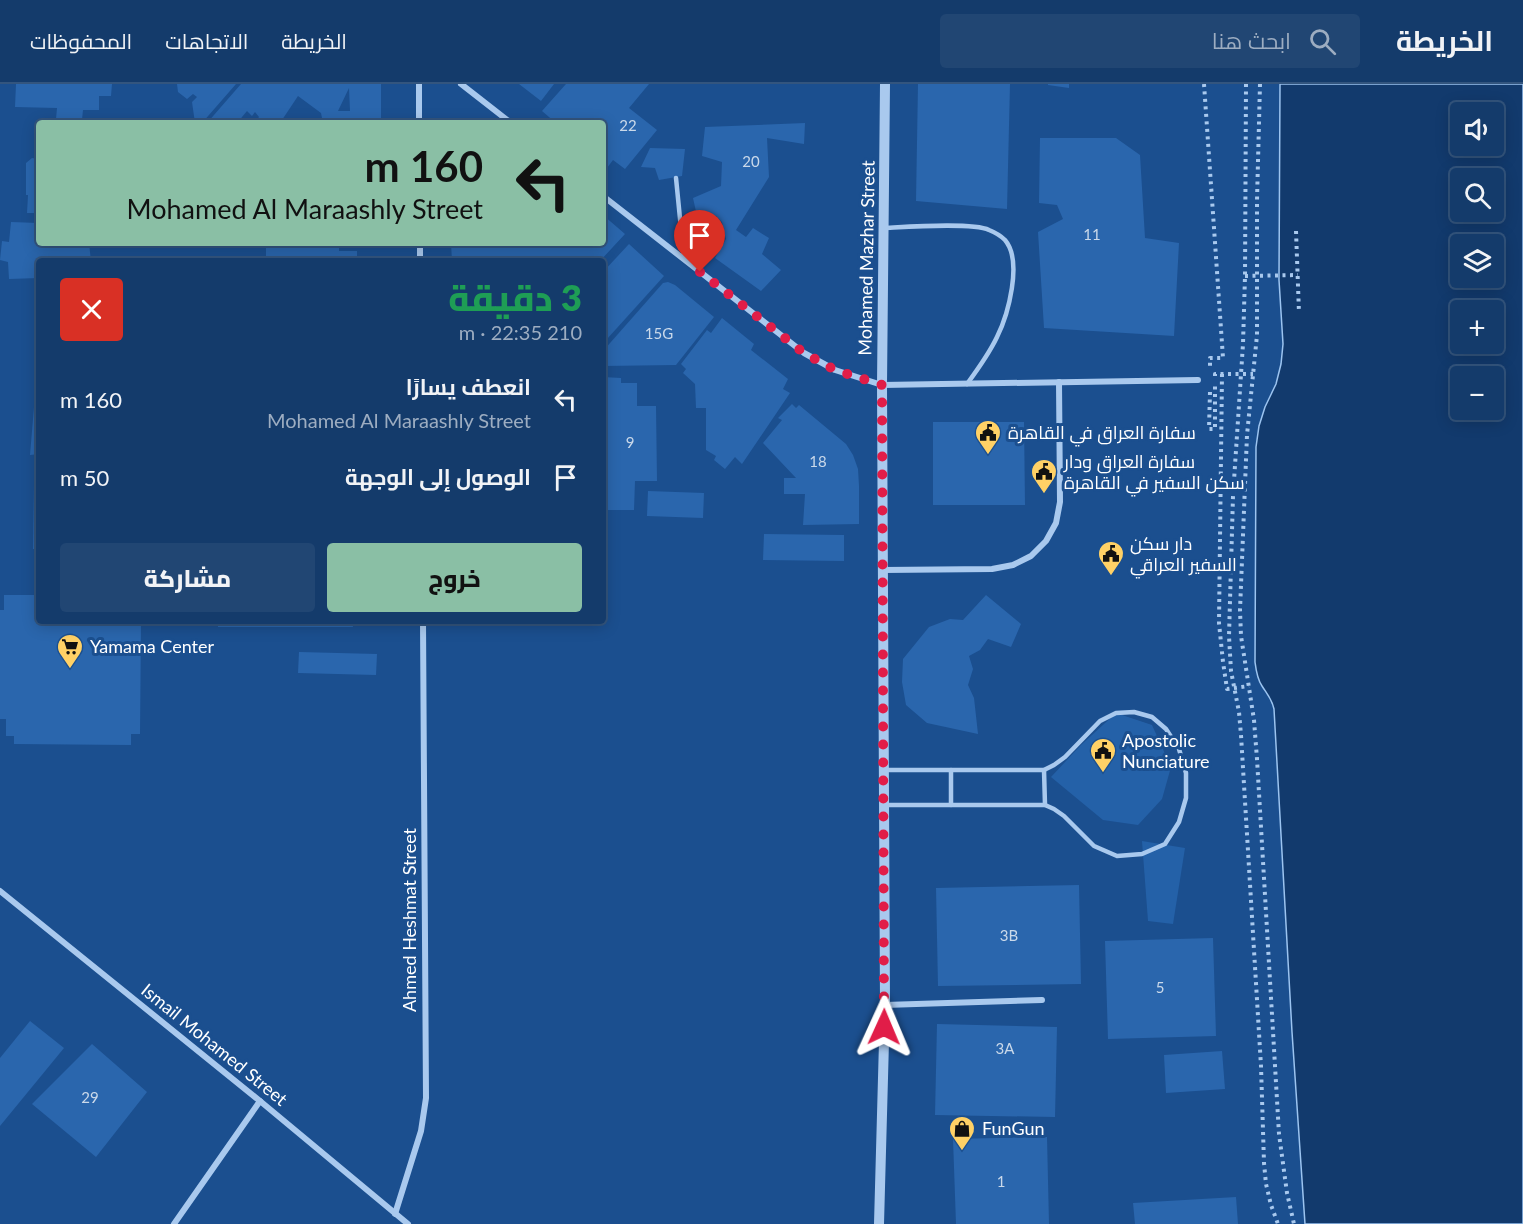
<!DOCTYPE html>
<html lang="ar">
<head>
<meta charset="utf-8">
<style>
  :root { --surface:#143b6b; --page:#214673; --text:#f1f3f6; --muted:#9dadc1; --line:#33557e; --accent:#8abfa5 }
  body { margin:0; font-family:Lato,Cairo,sans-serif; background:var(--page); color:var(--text); direction:rtl; height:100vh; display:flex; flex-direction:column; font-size:22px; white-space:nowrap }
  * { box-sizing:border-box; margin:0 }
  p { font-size:20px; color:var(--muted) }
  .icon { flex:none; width:33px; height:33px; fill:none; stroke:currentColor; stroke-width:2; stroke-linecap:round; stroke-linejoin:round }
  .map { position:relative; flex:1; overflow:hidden; direction:ltr }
  .sheet { position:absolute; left:36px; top:174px; width:570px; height:366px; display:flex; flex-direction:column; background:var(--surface); border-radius:6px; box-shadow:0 3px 15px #0003,0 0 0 2px var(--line); direction:rtl }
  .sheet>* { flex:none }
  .hud { position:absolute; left:36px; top:36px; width:570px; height:126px; border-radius:6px; box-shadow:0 3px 15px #0003,0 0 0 2px var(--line); direction:rtl; background:#8abfa5; color:#111; overflow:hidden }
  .buttons { position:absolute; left:1450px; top:18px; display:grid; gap:12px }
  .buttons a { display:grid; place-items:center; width:54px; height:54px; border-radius:6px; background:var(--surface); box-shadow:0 3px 15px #0003,0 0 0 2px var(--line); font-size:30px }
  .pin { position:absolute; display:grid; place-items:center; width:51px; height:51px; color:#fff; margin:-62px -26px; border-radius:50% 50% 50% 0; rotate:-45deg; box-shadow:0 0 6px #0007 }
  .pin .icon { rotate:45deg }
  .me { position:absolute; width:66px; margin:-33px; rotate:1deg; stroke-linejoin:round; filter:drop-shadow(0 0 4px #0008) }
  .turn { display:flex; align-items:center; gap:21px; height:126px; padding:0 24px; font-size:27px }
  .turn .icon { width:78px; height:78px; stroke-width:2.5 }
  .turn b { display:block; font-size:42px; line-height:51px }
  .round { display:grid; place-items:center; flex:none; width:63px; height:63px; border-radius:6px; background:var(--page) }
  .headline { display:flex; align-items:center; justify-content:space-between; height:102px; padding:0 24px }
  h1 { font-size:36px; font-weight:800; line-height:45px; color:#1e9e55 }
  .primary-button { display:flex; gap:12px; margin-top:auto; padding:12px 24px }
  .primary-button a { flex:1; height:69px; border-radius:6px; background:var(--accent); color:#111; font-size:24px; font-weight:800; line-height:69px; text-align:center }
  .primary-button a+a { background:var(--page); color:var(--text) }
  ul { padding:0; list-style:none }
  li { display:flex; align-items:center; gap:18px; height:78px; padding:0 24px }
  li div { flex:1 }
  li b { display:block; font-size:22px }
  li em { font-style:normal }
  header { display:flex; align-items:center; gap:36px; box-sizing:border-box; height:84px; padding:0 30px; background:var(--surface); border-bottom:2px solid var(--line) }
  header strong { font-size:28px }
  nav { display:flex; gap:33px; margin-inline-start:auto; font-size:21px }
  .search { width:420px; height:54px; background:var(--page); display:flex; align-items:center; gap:15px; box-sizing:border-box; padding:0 21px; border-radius:6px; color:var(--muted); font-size:22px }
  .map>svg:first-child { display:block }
</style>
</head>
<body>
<header>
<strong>الخريطة</strong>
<div class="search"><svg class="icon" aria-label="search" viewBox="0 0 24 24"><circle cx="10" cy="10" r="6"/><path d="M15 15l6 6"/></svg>ابحث هنا</div>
<nav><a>الخريطة</a><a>الاتجاهات</a><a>المحفوظات</a></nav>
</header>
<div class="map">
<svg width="1523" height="1140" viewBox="0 0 1523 1140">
  <rect width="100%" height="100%" fill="#1b4f8f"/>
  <g fill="#2461a8">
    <polygon points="1116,629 1152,641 1171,683 1162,715 1138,741 1103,736 1051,693 1081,661"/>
    <polygon points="1142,757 1185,764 1173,840 1148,837"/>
  </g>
  <path fill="#123a6d" stroke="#9cc4f0" stroke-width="1.5" fill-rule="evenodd" d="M1280,0H1523V1140H1305L1292,948L1274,625C1272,615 1267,610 1262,602C1257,595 1256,586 1255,578L1256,363L1259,342L1265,323L1276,300L1281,280L1283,260L1279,196ZM1461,28H1494V62H1461ZM1461,94H1494V128H1461ZM1461,160H1494V194H1461ZM1461,226H1494V260H1461ZM1461,292H1494V326H1461Z"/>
  <g fill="#2a66ad" fill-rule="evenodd">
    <polygon points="16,0 112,0 111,12 99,12 99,26 83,26 82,36 56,35 57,24 15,23"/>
    <polygon points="177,0 236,0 202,39 195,39 192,18 197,13 193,10 187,15 178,8"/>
    <path d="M241,0H381V39H323L321,29L298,12L280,39H255L259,33L255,28L252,32L247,27L237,39H207ZM349,4L350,27H338Z"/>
    <polygon points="519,0 554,0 541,17"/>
    <polygon points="566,0 649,0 629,24 657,46 625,85 613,76 607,84 603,81 603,39 556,39 542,27"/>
    <polygon points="918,0 1010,0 1007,125 916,117"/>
    <polygon points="1048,0 1069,0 1069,4 1048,1"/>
    <polygon points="805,39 804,60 767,54 769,93 736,146 746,153 753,144 769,154 762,170 781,186 761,207 715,174 726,155 722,138 716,132 697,132 693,114 721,102 722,78 702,72 705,43"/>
    <polygon points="1040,54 1116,54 1140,71 1145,154 1179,159 1174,252 1044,244 1038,148 1063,135 1057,121 1039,119"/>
    <polygon points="650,64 685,65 682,92 659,96 655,84 641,83"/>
    <polygon points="32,74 39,75 39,129 27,129 28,111 26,111 26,79"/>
    <polygon points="603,131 625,150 600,177 452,177 451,159 603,159"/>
    <polygon points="11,138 39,139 39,159 89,159 91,177 39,177 39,194 9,195 8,178 0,176 2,157 9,158"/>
    <polygon points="297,159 339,159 339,167 357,167 357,177 266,177 266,161 297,161"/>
    <polygon points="629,160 664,192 607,255 603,256 603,188"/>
    <polygon points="668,198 675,201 714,233 676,281 603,282 603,267 663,199"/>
    <polygon points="722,234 754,260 751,266 788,295 783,305 790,309 742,380 735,373 725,385 714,376 716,372 706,366 706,324 696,324 695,300 683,289 686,285 681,280 707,246 711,249"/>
    <polygon points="37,287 39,287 39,370 30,371"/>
    <polygon points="603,293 621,294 621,299 637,299 637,322 656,322 657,397 635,397 634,426 603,426"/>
    <polygon points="792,320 796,324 799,321 846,360 853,371 858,385 859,402 859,440 803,441 805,410 784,410 784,394 796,394 763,359 782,336 778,334"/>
    <polygon points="933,338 1024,338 1025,421 933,421"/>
    <polygon points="34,400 39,400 39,465 33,465"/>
    <polygon points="648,407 704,409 703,434 647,432"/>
    <polygon points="764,450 844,451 844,477 763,476"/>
    <polygon points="34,502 39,502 39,537 141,537 140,650 131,650 131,661 14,660 14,652 6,652 6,635 0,635 0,526 4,526 4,511 34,511"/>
    <polygon points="986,511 1021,540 1011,563 988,555 980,566 969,572 973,585 968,601 974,614 978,650 927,639 906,621 902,598 903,575 929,543 950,535 963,536"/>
    <polygon points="218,537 352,537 353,543 218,543"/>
    <polygon points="299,568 377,570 376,591 298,589"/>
    <polygon points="1079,801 1081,900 938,902 936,804"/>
    <polygon points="1213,854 1216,952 1108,955 1105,857"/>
    <polygon points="30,937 64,964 0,1042 0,974"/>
    <polygon points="937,940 1057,943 1055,1033 935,1031"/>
    <polygon points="92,960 147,1008 96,1073 32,1020"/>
    <polygon points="1222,967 1225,1005 1166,1009 1164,971"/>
    <polygon points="1047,1053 1049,1140 956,1140 953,1055"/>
    <polygon points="1236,1113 1238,1140 1135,1140 1133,1119"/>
  </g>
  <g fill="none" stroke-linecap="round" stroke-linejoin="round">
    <g stroke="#a9c9ee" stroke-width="4" stroke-dasharray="3 4.5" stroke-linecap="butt">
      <polyline points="1204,0 1223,274 1210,274 1210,286"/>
      <polyline points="1246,0 1245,192 1243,260 1233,412 1229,552 1231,587 1239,628 1241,651 1261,982 1264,1079 1266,1100 1271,1121 1278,1140"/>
      <polyline points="1260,0 1257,116 1257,251 1247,351 1240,526 1241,552 1254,636 1257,675 1279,1050 1287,1109 1294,1140"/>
      <polyline points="1296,147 1299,229"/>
      <polyline points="1245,192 1298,191"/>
      <polyline points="1222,290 1219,539 1223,578 1227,605 1249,602"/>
      <polyline points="1215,292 1215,290 1253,290"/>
      <polyline points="1210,308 1209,345 1215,345 1215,299"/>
    </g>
    <g stroke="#a9c9ee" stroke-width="4.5">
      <polyline points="676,94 684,175"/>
      <path d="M883,144C905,143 973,138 989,146C994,148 1001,152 1005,156C1023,177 1008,231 997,253C989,270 978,285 967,300"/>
      <polyline points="951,686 951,721"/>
      <polyline points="1044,686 1045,721"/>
      <polyline points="884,721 1045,721 1054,725 1064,732 1094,762 1117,772 1142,770 1165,760 1179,738 1186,714 1186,689 1179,665 1166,645 1152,633 1134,628 1116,629 1100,637 1065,673 1054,681 1044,686 885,686"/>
    </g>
    <g stroke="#a9c9ee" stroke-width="6">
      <polyline points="419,0 419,39"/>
      <polyline points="461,0 511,39"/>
      <polyline points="603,112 804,269 835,286 882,301 1198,296"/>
      <polyline points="420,159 420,177"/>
      <polyline points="883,486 992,485 1013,481 1031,472 1046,457 1056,439 1060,418 1059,298"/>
      <polyline points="0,807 260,1017 408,1140"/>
      <polyline points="885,921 1042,916"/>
      <polyline points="395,1130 421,1047 426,1014 423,537"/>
      <polyline points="174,1140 260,1017"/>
    </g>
    <polyline stroke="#a9c9ee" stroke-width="10" points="879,1140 885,921 882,301 885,0"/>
  </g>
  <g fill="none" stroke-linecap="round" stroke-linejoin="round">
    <polyline stroke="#e11d48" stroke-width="10" stroke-dasharray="0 18" points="700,188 804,269 835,286 882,301 884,943"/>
  </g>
  <defs>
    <symbol id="civic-pin" viewBox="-11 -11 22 30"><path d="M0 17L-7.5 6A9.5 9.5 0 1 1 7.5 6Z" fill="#ffd166" stroke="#1b4f8f"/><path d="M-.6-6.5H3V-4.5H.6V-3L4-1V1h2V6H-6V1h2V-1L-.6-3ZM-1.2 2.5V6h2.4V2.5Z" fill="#111"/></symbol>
    <symbol id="supermarket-pin" viewBox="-11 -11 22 30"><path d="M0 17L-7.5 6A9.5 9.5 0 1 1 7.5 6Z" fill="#ffd166" stroke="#1b4f8f"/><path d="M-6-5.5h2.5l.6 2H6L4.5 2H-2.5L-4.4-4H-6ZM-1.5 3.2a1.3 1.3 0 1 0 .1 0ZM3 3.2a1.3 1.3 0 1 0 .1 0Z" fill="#111"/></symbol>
    <symbol id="shop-pin" viewBox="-11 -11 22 30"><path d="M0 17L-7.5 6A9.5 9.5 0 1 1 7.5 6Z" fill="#ffd166" stroke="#1b4f8f"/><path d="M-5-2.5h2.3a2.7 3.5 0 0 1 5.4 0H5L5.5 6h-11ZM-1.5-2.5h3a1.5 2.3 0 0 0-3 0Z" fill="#111"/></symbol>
  </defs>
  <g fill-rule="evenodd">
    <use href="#civic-pin" x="973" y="334" width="30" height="40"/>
    <use href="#civic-pin" x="1029" y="373" width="30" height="40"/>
    <use href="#civic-pin" x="1096" y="455" width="30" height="40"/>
    <use href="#supermarket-pin" x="55" y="548" width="30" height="40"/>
    <use href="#civic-pin" x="1088" y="652" width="30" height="40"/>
    <use href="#shop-pin" x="947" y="1030" width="30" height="40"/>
  </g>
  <g text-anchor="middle" stroke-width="6" stroke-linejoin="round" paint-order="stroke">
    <g font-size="15" fill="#cad9ea">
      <text x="628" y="47">22</text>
      <text x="751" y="83">20</text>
      <text x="1092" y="156">11</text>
      <text x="659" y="255">15G</text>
      <text x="630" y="364">9</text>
      <text x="818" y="383">18</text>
      <text x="1009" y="857">3B</text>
      <text x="1160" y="909">5</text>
      <text x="1005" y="970">3A</text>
      <text x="90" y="1019">29</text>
      <text x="1001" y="1103">1</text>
    </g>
    <g font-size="18" fill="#fff" stroke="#1b4f8f">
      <text transform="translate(867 174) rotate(-89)" y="6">Mohamed Mazhar Street</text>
      <text transform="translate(410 836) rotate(-90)" y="6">Ahmed Heshmat Street</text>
      <text transform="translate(214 961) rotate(39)" y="6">Ismail Mohamed Street</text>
    </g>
    <g font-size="18" fill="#fff" stroke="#1b4f8f" text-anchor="start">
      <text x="1008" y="355">سفارة العراق في القاهرة</text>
      <text x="1064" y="384">سفارة العراق ودار<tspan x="1064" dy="21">سكن السفير في القاهرة</tspan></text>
      <text x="1130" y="466">دار سكن<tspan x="1130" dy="21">السفير العراقي</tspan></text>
      <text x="90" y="569">Yamama Center</text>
      <text x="1122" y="663">Apostolic<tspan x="1122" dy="21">Nunciature</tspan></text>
      <text x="982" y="1051">FunGun</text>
    </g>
  </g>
</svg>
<div class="buttons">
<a><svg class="icon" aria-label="sound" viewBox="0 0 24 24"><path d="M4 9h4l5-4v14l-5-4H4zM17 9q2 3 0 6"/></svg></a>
<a><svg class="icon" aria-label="search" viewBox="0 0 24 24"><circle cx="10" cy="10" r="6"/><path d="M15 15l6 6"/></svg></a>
<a><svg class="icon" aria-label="layers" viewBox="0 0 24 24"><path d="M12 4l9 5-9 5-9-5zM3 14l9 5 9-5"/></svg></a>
<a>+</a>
<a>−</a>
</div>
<div class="pin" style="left:700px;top:188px;background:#d93025"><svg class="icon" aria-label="arrive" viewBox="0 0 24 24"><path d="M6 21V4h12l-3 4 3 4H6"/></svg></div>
<svg class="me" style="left:884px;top:943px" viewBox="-20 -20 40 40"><path d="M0-17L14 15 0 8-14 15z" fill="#e11d48" stroke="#fff" stroke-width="4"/></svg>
<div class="hud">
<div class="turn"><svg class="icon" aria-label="left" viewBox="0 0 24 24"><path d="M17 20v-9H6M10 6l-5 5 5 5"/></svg><div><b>160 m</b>Mohamed Al Maraashly Street</div></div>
</div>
<section class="sheet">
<div class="headline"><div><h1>3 دقيقة</h1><p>210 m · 22:35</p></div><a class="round" style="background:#d93025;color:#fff"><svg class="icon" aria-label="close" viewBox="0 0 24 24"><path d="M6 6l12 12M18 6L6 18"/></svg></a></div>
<ul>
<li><svg class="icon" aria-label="left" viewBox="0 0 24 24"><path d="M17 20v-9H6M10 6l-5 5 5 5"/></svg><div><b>انعطف يسارًا</b><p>Mohamed Al Maraashly Street</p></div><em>160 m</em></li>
<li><svg class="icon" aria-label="arrive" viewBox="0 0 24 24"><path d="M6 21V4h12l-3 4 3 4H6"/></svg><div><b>الوصول إلى الوجهة</b></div><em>50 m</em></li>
</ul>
<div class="primary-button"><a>خروج</a><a>مشاركة</a></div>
</section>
</div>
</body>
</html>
